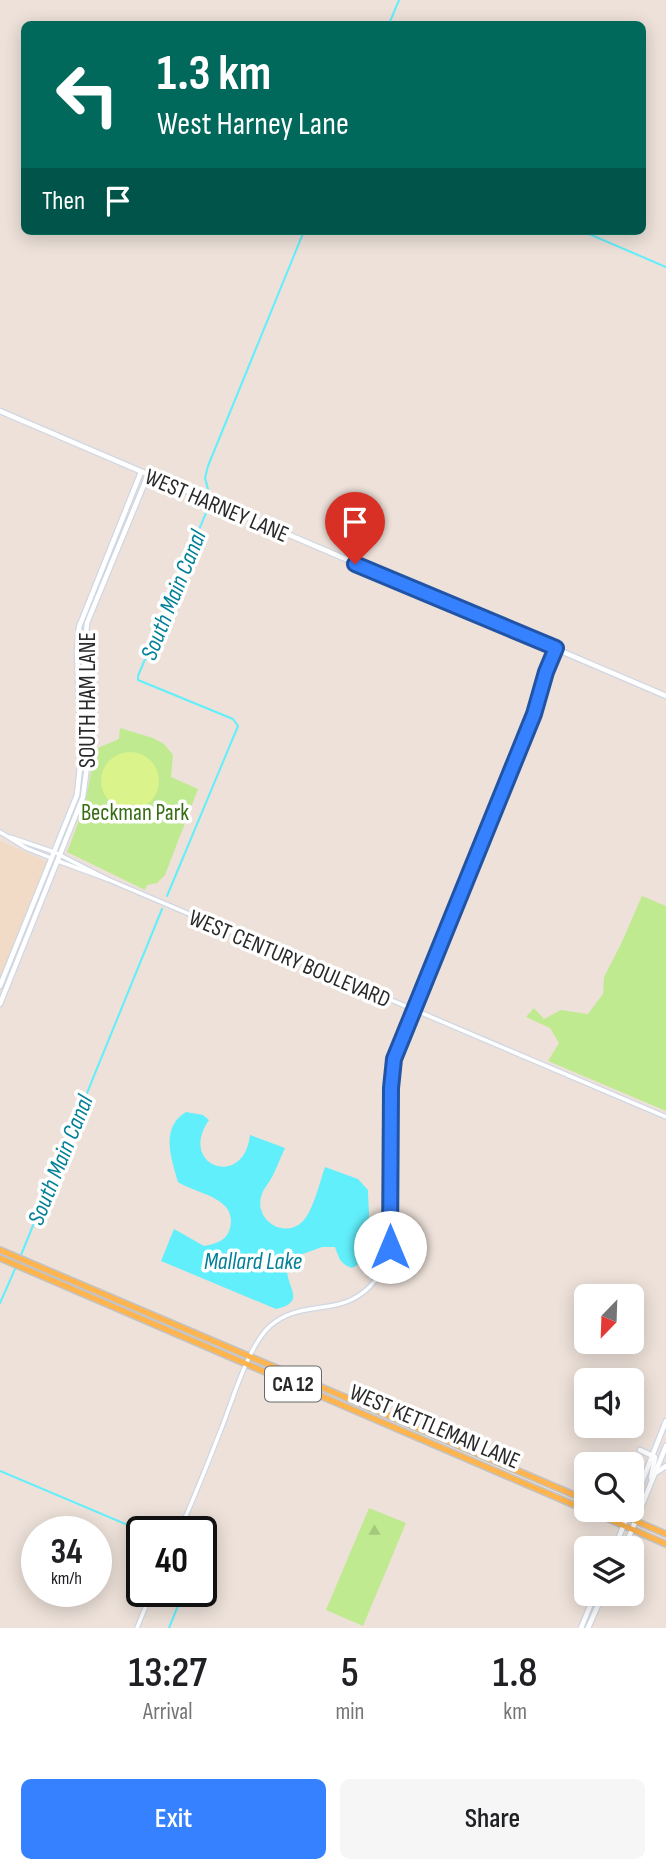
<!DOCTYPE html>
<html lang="en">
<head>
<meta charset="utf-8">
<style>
  :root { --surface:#fff; --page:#f6f6f6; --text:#202124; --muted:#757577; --accent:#3581ff }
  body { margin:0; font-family:"Sofia Sans Condensed",sans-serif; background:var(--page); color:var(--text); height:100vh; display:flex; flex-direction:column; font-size:26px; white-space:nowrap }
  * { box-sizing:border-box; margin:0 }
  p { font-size:23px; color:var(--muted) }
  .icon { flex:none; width:38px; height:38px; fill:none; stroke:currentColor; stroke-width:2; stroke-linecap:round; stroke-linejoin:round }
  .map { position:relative; height:1628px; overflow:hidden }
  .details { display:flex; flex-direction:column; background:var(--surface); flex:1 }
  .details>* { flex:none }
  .banner { position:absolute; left:21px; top:21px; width:625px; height:214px; border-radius:10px; box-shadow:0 4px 18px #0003; background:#00695c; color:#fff; overflow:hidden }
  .needle { width:46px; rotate:203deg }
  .buttons { position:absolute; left:574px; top:1284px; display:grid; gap:14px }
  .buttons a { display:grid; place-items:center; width:70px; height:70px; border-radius:10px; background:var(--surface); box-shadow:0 4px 18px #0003; font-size:35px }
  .speed { position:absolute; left:21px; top:1516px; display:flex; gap:14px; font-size:35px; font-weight:700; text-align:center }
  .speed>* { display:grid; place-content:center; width:91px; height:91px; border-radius:50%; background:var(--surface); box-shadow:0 4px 18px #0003; line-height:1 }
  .speed small { font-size:18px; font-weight:400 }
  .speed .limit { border:4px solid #111; border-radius:10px; background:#fff; color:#111 }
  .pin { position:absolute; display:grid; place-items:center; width:60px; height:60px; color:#fff; margin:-72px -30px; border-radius:50% 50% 50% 0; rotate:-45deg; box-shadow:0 0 7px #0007 }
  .pin .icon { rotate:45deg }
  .me { position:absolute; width:77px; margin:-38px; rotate:0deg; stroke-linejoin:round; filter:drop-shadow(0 0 5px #0008) }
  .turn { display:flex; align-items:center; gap:24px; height:147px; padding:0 21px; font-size:32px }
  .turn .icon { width:91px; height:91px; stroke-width:2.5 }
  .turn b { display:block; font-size:49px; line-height:60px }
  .then { display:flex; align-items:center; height:66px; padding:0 21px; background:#0003; gap:14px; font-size:26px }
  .eta { display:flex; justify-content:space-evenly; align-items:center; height:119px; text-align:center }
  .eta b { font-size:42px; font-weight:600; line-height:49px }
  .action { display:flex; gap:14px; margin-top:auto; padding:14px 21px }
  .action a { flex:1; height:80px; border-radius:10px; background:var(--accent); color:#fff; font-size:28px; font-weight:600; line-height:80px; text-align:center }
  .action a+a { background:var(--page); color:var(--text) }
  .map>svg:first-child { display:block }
</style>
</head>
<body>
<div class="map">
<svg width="666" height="1628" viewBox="0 0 666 1628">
  <defs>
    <pattern id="forest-firs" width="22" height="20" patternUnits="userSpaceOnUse" patternTransform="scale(1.75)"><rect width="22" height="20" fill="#c0ea90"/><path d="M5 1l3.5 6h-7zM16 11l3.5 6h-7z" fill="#a5c97c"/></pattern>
  </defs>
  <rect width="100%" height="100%" fill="#ede1d9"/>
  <polygon fill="#f1dbc7" points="0,841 46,861 47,865 0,978"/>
  <g fill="#c0ea90">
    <path d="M120,728L153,738L164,744L173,755L171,777L198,789L165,875L157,883L147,885L145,890L67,852C81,817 91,789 93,750L119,739Z"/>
    <polygon points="642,896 666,906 666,1111 548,1061 559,1043 550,1028 526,1017 534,1008 544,1019 561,1010 588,1014 603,994 604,977 621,944"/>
    <polygon points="369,1508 406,1523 363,1626 326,1610"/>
  </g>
  <path fill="url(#forest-firs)" d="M369,1513L395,1523L390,1543L383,1554L369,1548C366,1539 370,1530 365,1522Z"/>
  <circle fill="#daf38a" cx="130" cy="781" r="29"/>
  <path fill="#61effb" d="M186,1112L203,1115L209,1120C177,1166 244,1190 250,1135L285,1148C281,1156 278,1165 274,1173C271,1181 263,1188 261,1197C255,1220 284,1239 302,1222C313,1212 320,1181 325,1167L358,1179L368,1190C368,1213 376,1259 352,1268C340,1264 339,1258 335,1247H322L289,1259C289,1260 286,1271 287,1271C288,1289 306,1302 276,1309L161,1261L174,1229L204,1246C215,1244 227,1241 230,1228C238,1197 196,1194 178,1182C171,1158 160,1128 186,1112Z"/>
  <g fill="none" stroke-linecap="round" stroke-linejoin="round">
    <g stroke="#61effb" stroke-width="2">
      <polyline points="389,24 399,0"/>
      <polyline points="582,231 666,267"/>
      <polyline points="208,489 205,478 208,466 304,231"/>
      <polyline points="167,896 238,726 233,719 138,680 138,676 208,508"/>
      <polyline points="21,1255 162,909"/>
      <polyline points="0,1303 15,1269"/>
      <polyline points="0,1471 142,1531"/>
      <polyline points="169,1628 184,1591"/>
    </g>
    <defs>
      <g id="tertiary">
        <polyline points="0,832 26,848 51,858"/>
        <polyline points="10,837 54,852 107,879"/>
        <polyline points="58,861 107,879 666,1117"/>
        <path d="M179,1531C194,1499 207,1465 220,1432C232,1403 247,1347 270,1326C289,1310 307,1310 330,1306C363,1301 383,1279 390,1247L391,1088L394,1060L534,714L546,672L556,648"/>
        <polyline points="137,1628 152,1591"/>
      </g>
      <g id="secondary">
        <polyline points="0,411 666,696"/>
        <polyline points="0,986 77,795 81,758 77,652 79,627 141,472"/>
        <polyline points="0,1004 83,797 88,758 84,654 87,623 148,475"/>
        <polyline points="640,1450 655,1457 651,1478"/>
        <polyline points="657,1472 666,1466"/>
        <polyline points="632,1507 666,1421"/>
        <polyline points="614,1549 630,1510"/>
        <polyline points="624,1549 666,1446"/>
        <polyline points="581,1628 595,1594"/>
        <polyline points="588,1628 603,1594"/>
      </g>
      <g id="primary">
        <polyline points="0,1250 586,1500"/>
        <polyline points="0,1258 586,1510"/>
        <polyline points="588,1510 666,1544"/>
        <polyline points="610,1510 666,1534"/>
      </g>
    </defs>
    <use href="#tertiary" stroke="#cfd7e4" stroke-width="6"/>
    <use href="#secondary" stroke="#cfd7e4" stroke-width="7"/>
    <use href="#primary" stroke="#c3c3c3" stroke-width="8"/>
    <use href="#tertiary" stroke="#fff" stroke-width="3.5"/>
    <use href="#secondary" stroke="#fff" stroke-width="4.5"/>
    <use href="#primary" stroke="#ffb44d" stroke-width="5"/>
  </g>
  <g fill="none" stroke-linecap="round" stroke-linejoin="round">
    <defs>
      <polyline id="route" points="355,564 556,648 546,672 534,714 394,1059 391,1088 390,1247"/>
    </defs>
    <use href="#route" stroke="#2254a6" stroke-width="18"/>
    <use href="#route" stroke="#3581ff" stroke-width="12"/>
  </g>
  <g text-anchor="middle" stroke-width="7" stroke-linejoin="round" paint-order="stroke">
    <rect fill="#fff" stroke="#696969" stroke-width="2" x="265" y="1366.5" width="56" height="35" rx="5"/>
    <g font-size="21" font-weight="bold" fill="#292929">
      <text x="293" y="1391">CA 12</text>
    </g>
    <g font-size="23" fill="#292929" stroke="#fff">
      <text transform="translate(217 505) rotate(23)" y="8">WEST HARNEY LANE</text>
      <text transform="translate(87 700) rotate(-90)" y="8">SOUTH HAM LANE</text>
      <text transform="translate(290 958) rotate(23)" y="8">WEST CENTURY BOULEVARD</text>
      <text transform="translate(435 1426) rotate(23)" y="8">WEST KETTLEMAN LANE</text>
    </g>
    <g font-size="23" fill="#366d12" stroke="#fff">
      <text x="135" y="820">Beckman Park</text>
    </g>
    <g font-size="24" font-style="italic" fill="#028198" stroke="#fff">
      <text transform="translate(173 595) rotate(-68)" y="8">South Main Canal</text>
      <text transform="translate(60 1160) rotate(-68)" y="8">South Main Canal</text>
      <text x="253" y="1269">Mallard Lake</text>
    </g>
  </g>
</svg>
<div class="buttons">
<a><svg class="needle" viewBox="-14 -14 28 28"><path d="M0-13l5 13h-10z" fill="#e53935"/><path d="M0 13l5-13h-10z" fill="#757577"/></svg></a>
<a><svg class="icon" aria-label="sound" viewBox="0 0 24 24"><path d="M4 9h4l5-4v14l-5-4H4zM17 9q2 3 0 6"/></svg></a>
<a><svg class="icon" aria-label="search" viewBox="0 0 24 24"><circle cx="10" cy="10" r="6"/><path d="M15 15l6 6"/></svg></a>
<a><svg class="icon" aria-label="layers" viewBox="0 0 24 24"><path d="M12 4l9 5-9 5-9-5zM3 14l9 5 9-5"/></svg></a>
</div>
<div class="speed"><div>34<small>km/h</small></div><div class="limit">40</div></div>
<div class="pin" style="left:355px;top:564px;background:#d93025"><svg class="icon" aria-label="arrive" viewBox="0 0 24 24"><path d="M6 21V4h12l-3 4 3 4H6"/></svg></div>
<svg class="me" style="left:390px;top:1247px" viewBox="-20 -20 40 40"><circle r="19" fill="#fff"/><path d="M0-13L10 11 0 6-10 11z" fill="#3581ff"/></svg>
<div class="banner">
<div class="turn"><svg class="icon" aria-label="left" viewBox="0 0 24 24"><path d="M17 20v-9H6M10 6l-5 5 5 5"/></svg><div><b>1.3 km</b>West Harney Lane</div></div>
<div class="then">Then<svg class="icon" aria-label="arrive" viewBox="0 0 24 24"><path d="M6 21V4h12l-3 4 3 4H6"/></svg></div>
</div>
</div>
<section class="details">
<div class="eta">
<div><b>13:27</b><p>Arrival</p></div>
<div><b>5</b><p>min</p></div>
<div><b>1.8</b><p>km</p></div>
</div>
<div class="action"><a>Exit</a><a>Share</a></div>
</section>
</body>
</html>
